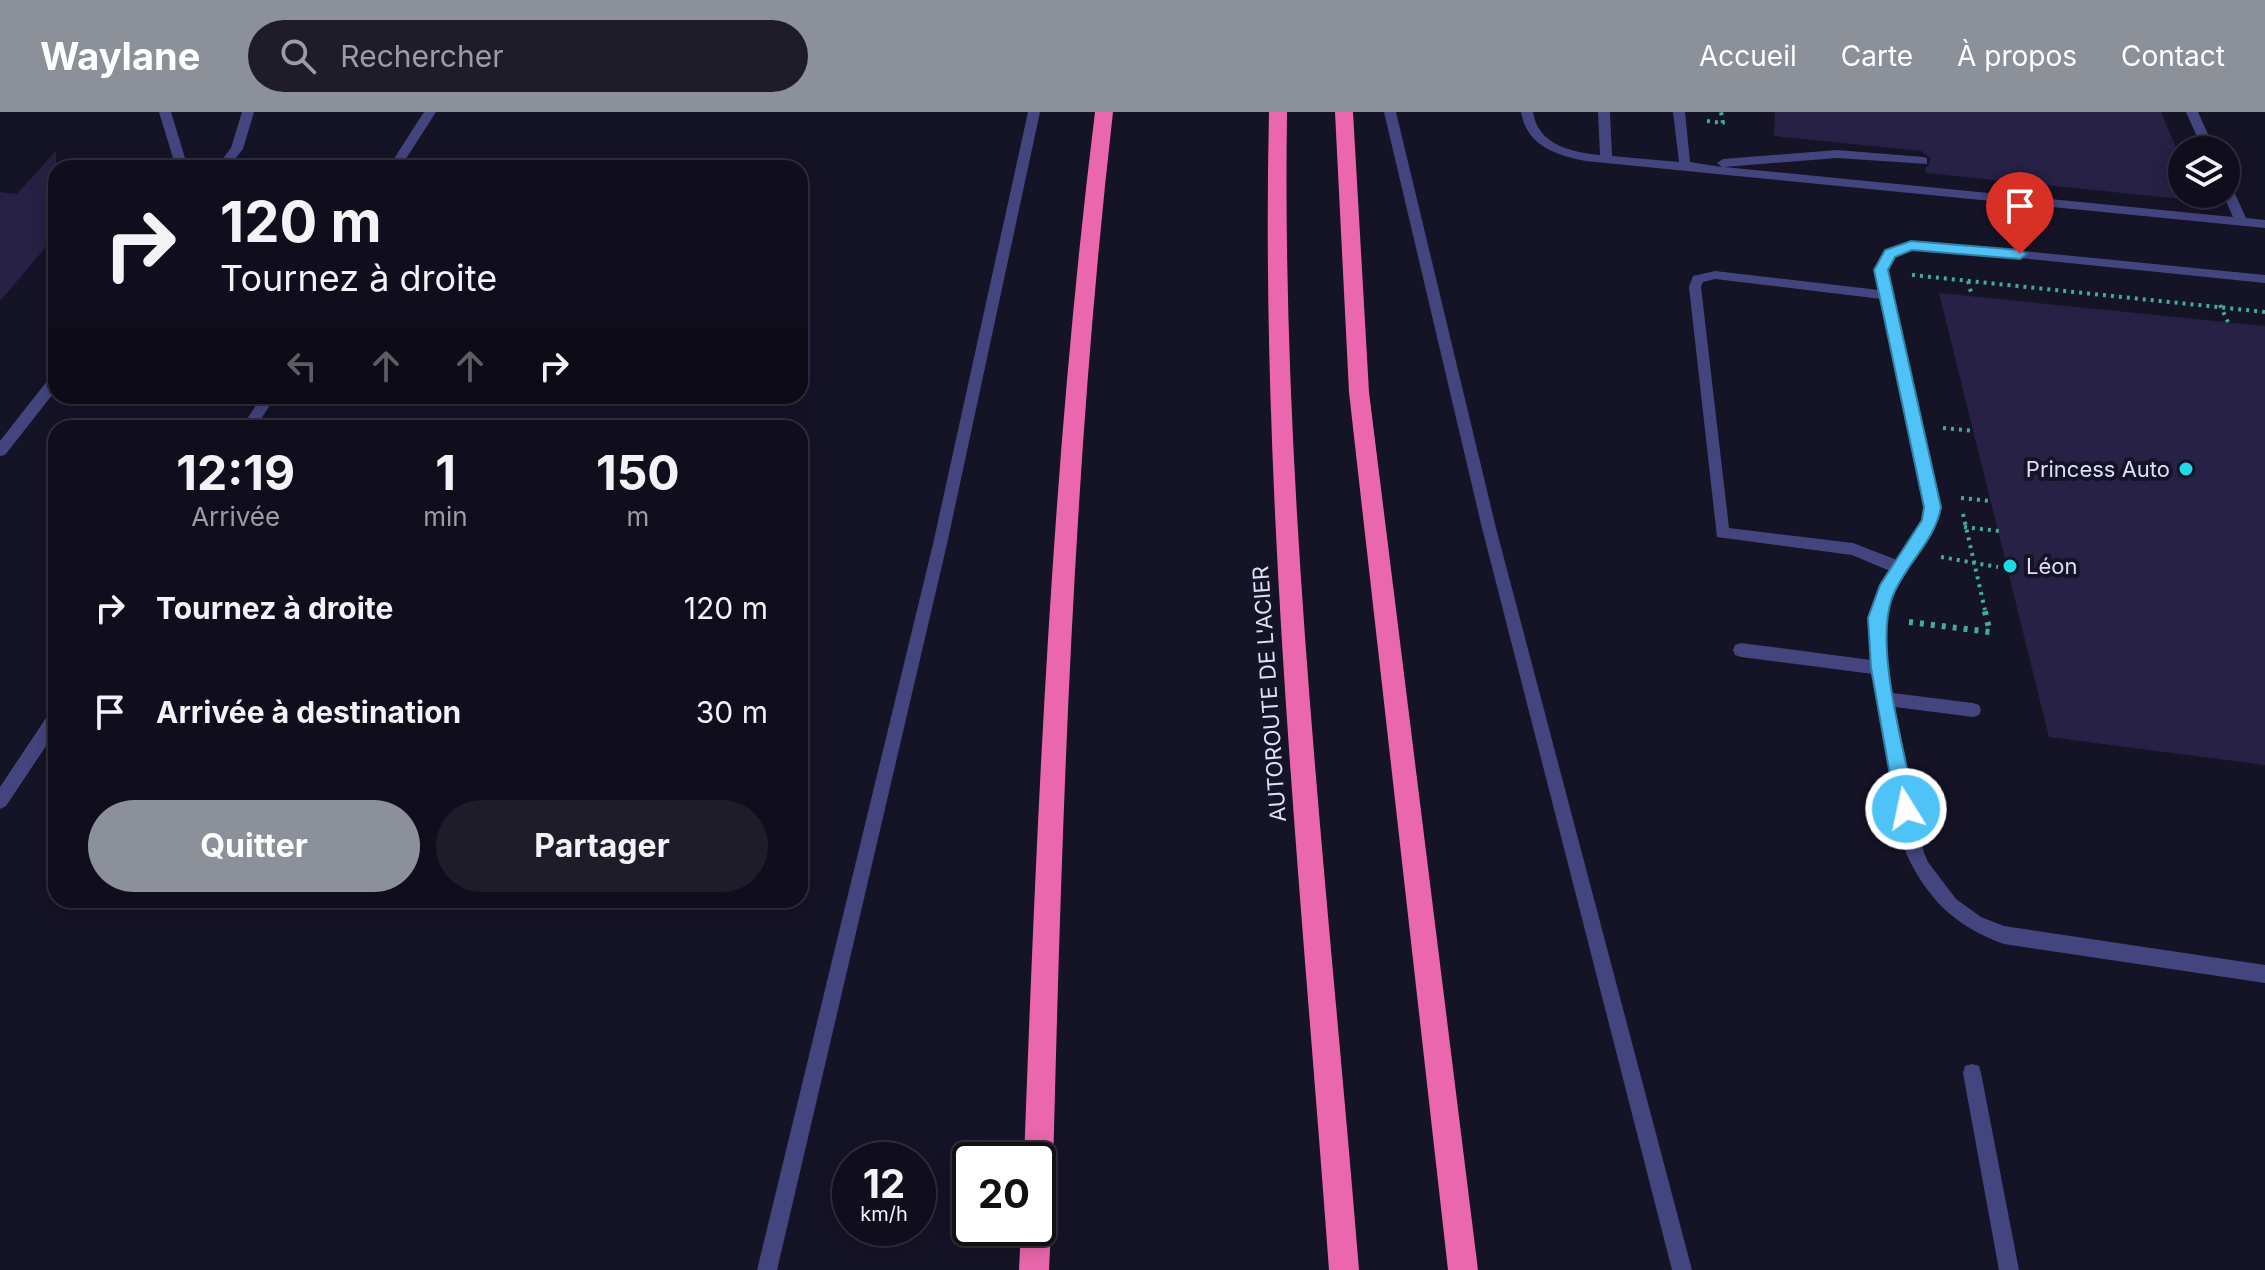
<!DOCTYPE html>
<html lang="fr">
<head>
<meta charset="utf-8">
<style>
  :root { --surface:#100e1c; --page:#1e1c29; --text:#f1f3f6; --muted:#9c9ca3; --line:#302e3b; --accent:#8c9099 }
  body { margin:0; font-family:Inter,sans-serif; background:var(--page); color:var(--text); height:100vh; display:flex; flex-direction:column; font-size:30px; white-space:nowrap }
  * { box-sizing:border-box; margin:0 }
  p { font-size:26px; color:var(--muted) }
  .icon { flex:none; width:44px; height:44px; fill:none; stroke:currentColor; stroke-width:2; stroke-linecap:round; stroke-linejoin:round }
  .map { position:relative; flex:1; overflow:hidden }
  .drawer { position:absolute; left:48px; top:308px; width:760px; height:488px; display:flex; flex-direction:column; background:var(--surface); border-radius:24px; box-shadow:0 4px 20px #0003,0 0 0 2px var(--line) }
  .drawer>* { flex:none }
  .top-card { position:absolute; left:48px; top:48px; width:760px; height:244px; border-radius:24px; box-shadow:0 4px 20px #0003,0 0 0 2px var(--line); background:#100e1c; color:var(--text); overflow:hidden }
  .buttons { position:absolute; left:2168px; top:24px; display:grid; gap:16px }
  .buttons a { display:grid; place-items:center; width:72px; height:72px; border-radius:50%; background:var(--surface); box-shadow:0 4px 20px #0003,0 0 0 2px var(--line); font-size:40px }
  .speed { position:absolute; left:832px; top:1030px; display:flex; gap:16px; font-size:40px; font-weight:700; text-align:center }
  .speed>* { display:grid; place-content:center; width:104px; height:104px; border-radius:50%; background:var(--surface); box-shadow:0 4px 20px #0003,0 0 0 2px var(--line); line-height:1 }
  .speed small { font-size:20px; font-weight:400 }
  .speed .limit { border:4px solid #111; border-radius:12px; background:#fff; color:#111 }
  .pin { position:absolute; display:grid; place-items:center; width:68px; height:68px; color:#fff; margin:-82px -34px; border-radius:50% 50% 50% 0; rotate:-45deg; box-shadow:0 0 8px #0007 }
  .pin .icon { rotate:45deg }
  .me { position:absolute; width:88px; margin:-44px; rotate:350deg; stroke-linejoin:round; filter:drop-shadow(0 0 6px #0008) }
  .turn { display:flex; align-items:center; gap:28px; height:168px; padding:0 40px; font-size:36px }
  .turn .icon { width:104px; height:104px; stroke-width:2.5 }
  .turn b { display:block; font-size:56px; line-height:68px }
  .lanes { display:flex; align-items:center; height:76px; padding:0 40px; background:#0003; justify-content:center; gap:40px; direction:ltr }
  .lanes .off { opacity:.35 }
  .eta { display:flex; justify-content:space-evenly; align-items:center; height:136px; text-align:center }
  .eta b { font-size:48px; font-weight:700; line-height:56px }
  .primary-button { display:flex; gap:16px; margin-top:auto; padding:16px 40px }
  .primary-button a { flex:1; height:92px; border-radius:48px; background:var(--accent); color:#fff; font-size:32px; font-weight:700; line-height:92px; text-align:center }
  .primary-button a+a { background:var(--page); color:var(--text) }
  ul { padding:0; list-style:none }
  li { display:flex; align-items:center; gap:24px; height:104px; padding:0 40px }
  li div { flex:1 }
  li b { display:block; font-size:30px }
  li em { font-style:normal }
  header { display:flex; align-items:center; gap:48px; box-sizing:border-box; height:112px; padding:0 40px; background:var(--accent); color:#fff }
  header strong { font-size:38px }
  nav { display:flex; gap:44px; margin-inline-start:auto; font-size:28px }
  .search { width:560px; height:72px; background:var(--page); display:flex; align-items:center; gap:20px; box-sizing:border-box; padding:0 28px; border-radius:44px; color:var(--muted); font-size:30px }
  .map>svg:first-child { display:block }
</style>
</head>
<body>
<header>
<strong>Waylane</strong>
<div class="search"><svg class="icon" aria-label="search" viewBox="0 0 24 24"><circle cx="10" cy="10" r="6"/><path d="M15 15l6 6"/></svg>Rechercher</div>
<nav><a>Accueil</a><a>Carte</a><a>À propos</a><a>Contact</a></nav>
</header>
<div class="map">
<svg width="2265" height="1158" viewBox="0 0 2265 1158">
  <rect width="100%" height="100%" fill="#151326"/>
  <g fill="#272145">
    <polygon points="1775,0 2161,0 2182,50 2182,87 1926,61 1925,55 1929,54 1930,46 1921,39 1774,24"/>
    <polygon points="56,39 56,123 0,189 0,80 17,82"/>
    <polygon points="1939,181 2265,214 2265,653 2049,625"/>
  </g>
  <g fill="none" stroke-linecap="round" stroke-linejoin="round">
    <g stroke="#40aba0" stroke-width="4" stroke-dasharray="3 5" stroke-linecap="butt">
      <polyline points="1707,9 1723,11 1721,0"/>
      <polyline points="1912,163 2265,200"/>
      <polyline points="1968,169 1972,184"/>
      <polyline points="2220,193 2228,210"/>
      <polyline points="1943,316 1974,319"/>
      <polyline points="1961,386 1991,389"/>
      <polyline points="1963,402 1985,498"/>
      <polyline points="1964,415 1999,419"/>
      <polyline points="1941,445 1998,455"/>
    </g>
    <polyline stroke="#40aba0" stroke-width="6" stroke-dasharray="4 7" stroke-linecap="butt" points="1909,510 1990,520 1984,496"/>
    <g fill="#44457f" fill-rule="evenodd">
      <polygon points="159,0 171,0 188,56 176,56"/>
      <polygon points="242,0 254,0 243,37 228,56 216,56 231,36"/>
      <polygon points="424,0 436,0 400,56 388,56"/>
      <path d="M1521,0H1533C1538,33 1571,40 1600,43L1598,0H1610L1612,44L1679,50L1673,0H1685L1690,50L1722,55L1717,51L1723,47L1837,38L1923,45L1927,46V52L1837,46L1724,55L2233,105L2223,82H2226V71L2232,75L2246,106L2265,108V116L1586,49C1556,43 1527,34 1521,0Z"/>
      <polygon points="2186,0 2198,0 2215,38 2203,38"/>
      <path d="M1922,129L2265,163V171L1930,137C1909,137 1890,139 1888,164L1940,395C1936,414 1925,428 1915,445C1880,500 1880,517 1893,581L1973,591L1979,593L1981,598L1979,603L1973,605L1895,595L1924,741L1928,750L1956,787L1981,805L2004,814L2265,853V871L2004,832C1956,815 1927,787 1906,741L1873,562L1741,545L1735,543L1733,538L1735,533L1741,531L1871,548C1868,511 1870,490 1890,459L1852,443L1717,425L1689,175L1693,164L1715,159L1879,178C1871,142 1888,131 1922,129ZM1715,167L1881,187L1926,395L1923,408L1897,448L1853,431L1729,416L1701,175L1703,170Z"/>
      <polygon points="56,263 56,278 5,343 0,344 0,329 51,264"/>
      <polygon points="262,284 276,284 255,316 241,316"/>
      <polygon points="56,598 56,619 6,694 0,697 0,675 50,600"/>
      <polygon points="1972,952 1979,954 1981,961 2019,1158 1999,1158 1963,961 1965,954"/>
    </g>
    <g fill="#44457f" fill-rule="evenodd">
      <polygon points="1028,0 1040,0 947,432 777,1158 757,1158 933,432"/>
      <polygon points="1384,0 1396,0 1496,416 1692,1158 1672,1158 1482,416"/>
    </g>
    <g fill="#eb67ad" fill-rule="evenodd">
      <path d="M1095,0H1113C1073,351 1062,703 1053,1056L1048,1066L1038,1071V1048H1024C1037,698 1052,348 1095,0Z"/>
      <path d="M1269,0H1287C1281,387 1328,773 1359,1158H1329C1301,773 1260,387 1269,0Z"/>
      <polygon points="1335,0 1353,0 1369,280 1478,1158 1448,1158 1349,280"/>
      <polygon points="1038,1102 1047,1105 1051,1116 1049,1158 1019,1158 1021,1116 1038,1116"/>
    </g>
  </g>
  <path fill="#4fc3f7" stroke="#337fa1" stroke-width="2" d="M1911,129L2020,138L2027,142L2020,147L1912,138L1895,145L1888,158L1941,395C1935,430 1904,453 1892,486C1874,536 1905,641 1916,697L1913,703L1906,705L1899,703L1896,697L1871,556L1868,506L1880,473L1922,408L1924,395L1874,158L1885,138Z"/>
  <g fill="#21d9e2" stroke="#151326" stroke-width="3">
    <circle cx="2186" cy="357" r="8"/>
    <circle cx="2010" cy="454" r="8"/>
  </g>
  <g text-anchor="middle" stroke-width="8" stroke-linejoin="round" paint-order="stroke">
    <g font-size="22" fill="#dfddfb" stroke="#151326" text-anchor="end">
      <text x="2170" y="365">Princess Auto</text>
      <text x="2026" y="462" text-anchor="start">Léon</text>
    </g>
    <g font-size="22" fill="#dfddfb" stroke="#151326">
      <text transform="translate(1269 582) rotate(-94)" y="8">AUTOROUTE DE L'ACIER</text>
    </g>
  </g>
</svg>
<div class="buttons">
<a><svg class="icon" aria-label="layers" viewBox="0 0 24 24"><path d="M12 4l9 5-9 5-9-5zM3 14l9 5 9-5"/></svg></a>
</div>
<div class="speed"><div>12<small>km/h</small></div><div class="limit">20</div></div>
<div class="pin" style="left:2020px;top:142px;background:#d93025"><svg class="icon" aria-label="arrive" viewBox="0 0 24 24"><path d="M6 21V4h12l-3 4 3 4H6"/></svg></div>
<svg class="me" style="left:1906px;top:697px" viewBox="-20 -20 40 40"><circle r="17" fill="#4fc3f7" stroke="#fff" stroke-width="3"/><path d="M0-11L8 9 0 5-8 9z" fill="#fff"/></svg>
<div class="top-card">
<div class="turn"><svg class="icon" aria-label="right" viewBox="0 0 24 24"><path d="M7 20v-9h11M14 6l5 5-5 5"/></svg><div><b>120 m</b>Tournez à droite</div></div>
<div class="lanes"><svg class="icon off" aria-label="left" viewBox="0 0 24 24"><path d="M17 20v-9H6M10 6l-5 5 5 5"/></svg><svg class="icon off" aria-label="ahead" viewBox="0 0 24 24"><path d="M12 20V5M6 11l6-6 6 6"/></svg><svg class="icon off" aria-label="ahead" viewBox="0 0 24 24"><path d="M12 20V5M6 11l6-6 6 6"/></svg><svg class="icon" aria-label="right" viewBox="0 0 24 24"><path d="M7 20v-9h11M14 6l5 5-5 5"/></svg></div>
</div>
<section class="drawer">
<div class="eta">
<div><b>12:19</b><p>Arrivée</p></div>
<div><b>1</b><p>min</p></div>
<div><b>150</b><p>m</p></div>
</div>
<ul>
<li><svg class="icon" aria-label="right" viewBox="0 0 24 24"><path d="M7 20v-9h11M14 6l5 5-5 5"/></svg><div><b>Tournez à droite</b></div><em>120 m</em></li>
<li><svg class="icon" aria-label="arrive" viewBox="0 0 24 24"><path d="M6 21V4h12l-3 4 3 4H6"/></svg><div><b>Arrivée à destination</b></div><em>30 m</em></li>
</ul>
<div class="primary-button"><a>Quitter</a><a>Partager</a></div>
</section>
</div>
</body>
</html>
